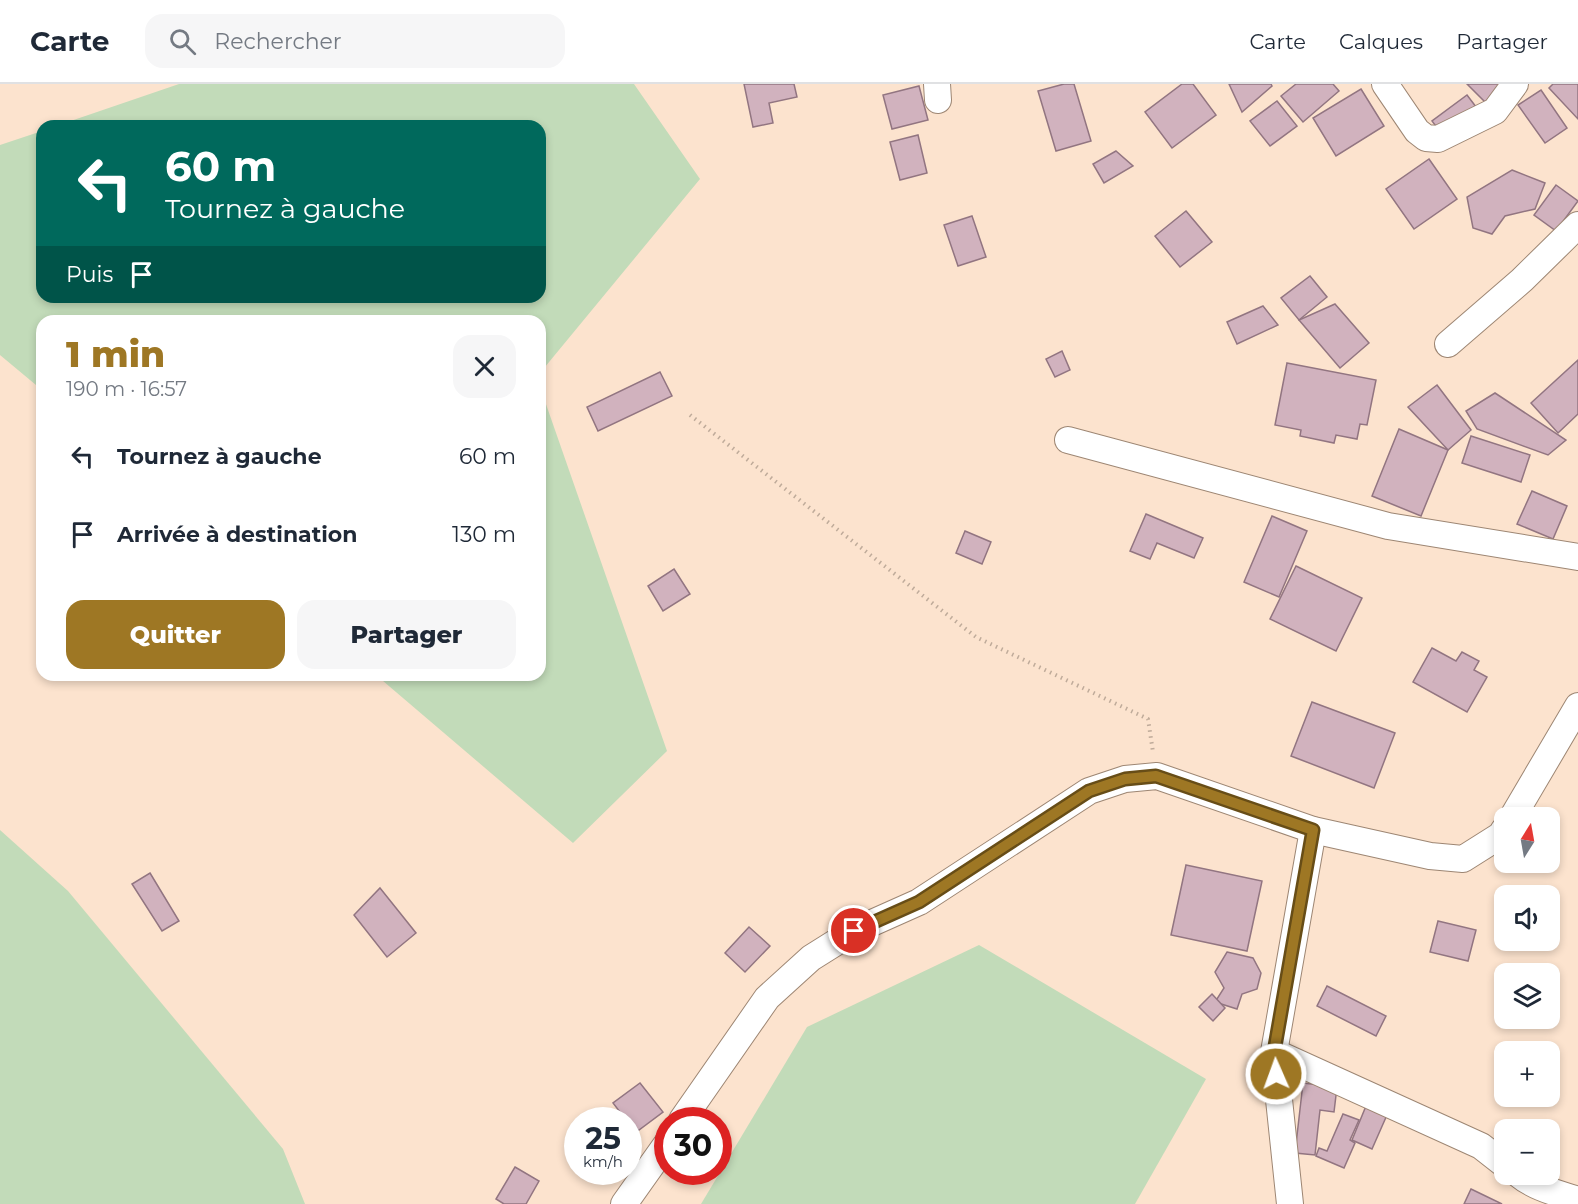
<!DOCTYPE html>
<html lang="fr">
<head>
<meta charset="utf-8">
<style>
  :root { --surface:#fff; --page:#f6f6f7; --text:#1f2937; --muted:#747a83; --line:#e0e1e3; --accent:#9e7724 }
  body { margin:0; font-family:Montserrat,sans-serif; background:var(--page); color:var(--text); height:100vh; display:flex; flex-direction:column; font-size:22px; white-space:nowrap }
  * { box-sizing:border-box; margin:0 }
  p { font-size:20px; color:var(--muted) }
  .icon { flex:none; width:33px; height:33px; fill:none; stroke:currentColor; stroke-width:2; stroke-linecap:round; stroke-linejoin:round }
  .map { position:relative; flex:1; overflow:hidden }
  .drawer { position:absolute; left:36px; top:231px; width:510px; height:366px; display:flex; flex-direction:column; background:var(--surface); border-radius:18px; box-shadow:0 3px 9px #0003 }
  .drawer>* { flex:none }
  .top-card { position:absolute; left:36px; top:36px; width:510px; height:183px; border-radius:18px; box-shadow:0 3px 9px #0003; background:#00695c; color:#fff; overflow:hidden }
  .needle { width:39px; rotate:11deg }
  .buttons { position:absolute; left:1494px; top:723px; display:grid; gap:12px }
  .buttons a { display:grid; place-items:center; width:66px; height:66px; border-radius:12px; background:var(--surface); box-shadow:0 3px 9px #0003; font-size:30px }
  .speed { position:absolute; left:564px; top:1023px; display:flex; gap:12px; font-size:30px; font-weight:700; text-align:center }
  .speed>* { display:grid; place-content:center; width:78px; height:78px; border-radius:50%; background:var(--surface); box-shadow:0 3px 9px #0003; line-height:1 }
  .speed small { font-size:15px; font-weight:400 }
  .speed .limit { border:9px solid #d22; background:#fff; color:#111 }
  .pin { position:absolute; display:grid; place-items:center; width:51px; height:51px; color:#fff; margin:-26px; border:3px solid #fff; border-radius:50%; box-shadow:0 2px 6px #0007 }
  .me { position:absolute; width:66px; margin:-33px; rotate:358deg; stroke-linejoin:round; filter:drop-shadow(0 0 4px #0008) }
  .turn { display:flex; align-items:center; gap:21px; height:126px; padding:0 30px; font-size:27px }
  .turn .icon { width:78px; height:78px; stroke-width:2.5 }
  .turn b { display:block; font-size:42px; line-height:51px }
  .then { display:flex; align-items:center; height:57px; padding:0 30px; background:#0003; gap:12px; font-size:22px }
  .round { display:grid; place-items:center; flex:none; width:63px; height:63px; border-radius:18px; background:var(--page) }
  .headline { display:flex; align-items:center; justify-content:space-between; height:102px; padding:0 30px }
  h1 { font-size:36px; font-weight:800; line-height:45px; color:var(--accent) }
  .primary-button { display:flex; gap:12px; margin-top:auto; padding:12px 30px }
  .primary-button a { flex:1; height:69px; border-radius:18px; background:var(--accent); color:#fff; font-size:24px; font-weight:800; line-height:69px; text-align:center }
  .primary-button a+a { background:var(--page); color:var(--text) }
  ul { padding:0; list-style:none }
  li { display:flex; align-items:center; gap:18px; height:78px; padding:0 30px }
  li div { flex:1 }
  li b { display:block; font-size:22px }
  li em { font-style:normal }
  header { display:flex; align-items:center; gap:36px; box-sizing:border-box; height:84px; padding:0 30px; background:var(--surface); border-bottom:2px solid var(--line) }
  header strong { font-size:28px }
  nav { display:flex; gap:33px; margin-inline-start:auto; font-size:21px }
  .search { width:420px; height:54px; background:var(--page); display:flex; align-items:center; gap:15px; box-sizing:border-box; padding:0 21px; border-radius:18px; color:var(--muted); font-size:22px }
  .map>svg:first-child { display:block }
</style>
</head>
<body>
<header>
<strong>Carte</strong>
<div class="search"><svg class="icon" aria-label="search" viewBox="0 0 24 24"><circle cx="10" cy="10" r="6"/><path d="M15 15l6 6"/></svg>Rechercher</div>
<nav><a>Carte</a><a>Calques</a><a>Partager</a></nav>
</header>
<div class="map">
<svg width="1578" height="1120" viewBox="0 0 1578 1120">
  <rect width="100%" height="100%" fill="#fce3ce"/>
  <g fill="#c2dbb9">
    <polygon points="179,0 634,0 700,95 540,289 540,237 42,237 42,306 0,271 0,61 42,47 42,213 540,213 540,42 56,42"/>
    <polygon points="540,303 667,667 573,759 376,591 540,591"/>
    <polygon points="0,746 68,807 283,1065 305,1120 0,1120"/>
    <polygon points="979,861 1206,995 1135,1120 701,1120 807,943"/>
  </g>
  <g fill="#d1b2be" stroke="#927581" stroke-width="1.5">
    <polygon points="744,0 794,0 797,13 769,19 773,39 753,43"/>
    <polygon points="1064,0 1074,0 1091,57 1056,67 1038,7"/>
    <polygon points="1182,0 1193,0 1216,31 1172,64 1145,28"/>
    <polygon points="1229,0 1271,0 1272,2 1242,28"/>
    <polygon points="1296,0 1333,0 1339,7 1303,38 1281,12"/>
    <polygon points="1467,0 1517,0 1492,25"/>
    <polygon points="1553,0 1578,0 1578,35 1549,4"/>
    <polygon points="919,2 928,36 892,45 883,11"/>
    <polygon points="1361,5 1384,42 1336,72 1313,34"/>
    <polygon points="1541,6 1567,44 1545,59 1518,21"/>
    <polygon points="1467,11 1486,36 1451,62 1432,37"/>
    <polygon points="1277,17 1297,42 1270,62 1250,37"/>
    <polygon points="918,51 927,89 900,96 890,58"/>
    <polygon points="1116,67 1133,82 1104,99 1093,80"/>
    <polygon points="1429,75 1457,115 1414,145 1386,105"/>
    <polygon points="1512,86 1545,99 1535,125 1505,132 1492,150 1473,144 1467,113"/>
    <polygon points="1556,101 1578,117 1556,147 1534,131"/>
    <polygon points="1186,127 1212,158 1180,183 1155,152"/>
    <polygon points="972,132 986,173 958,182 944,141"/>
    <polygon points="1310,192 1327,213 1299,236 1281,214"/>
    <polygon points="1335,220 1369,259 1340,284 1299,236"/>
    <polygon points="1263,222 1278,241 1237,260 1227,238"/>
    <polygon points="1062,267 1070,286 1055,293 1046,275"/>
    <polygon points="1578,276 1578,330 1558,349 1531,319"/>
    <polygon points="1287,279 1376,296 1367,341 1360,340 1357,355 1336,351 1334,359 1300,352 1301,346 1275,341"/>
    <polygon points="660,288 672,312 598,347 587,323"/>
    <polygon points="1437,301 1471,346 1448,366 1408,323"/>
    <polygon points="1495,309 1566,356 1548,371 1477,345 1466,327"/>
    <polygon points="1399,345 1448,366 1421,432 1372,412"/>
    <polygon points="1471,352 1530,371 1521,398 1462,379"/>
    <polygon points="1532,407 1567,422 1553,455 1517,440"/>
    <polygon points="1146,430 1203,454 1194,474 1157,459 1150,475 1130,467"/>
    <polygon points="1272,432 1307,447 1279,513 1244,498"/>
    <polygon points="965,447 991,458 982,480 956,469"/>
    <polygon points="1296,482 1362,514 1336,567 1270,535"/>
    <polygon points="674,485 690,510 663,527 648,502"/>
    <polygon points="1432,564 1456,577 1462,568 1479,577 1474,586 1487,593 1467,628 1413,598"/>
    <polygon points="1312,618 1395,649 1374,704 1291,672"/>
    <polygon points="1186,781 1262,797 1247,867 1171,851"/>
    <polygon points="150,789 179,837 162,847 132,800"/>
    <polygon points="380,804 416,849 387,873 354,831"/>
    <polygon points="1438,837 1476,846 1468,877 1430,868"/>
    <polygon points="749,843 770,862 745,888 725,869"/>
    <polygon points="1227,868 1253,874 1261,889 1257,905 1242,910 1237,925 1215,918 1224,904 1215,888"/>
    <polygon points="1327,902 1386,932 1376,952 1317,922"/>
    <polygon points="1212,910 1225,924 1213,937 1199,923"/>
    <polygon points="640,999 663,1028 635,1049 628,1041 628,1036 626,1036 613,1019"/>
    <polygon points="1303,999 1337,1003 1334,1028 1320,1026 1315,1071 1295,1069"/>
    <polygon points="1366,1022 1387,1031 1372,1065 1352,1056"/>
    <polygon points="1343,1030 1359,1036 1350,1056 1355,1059 1344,1084 1316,1072 1319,1064 1327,1067"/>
    <polygon points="515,1083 539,1097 526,1120 504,1120 496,1115"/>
    <polygon points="1471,1105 1502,1120 1464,1120"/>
  </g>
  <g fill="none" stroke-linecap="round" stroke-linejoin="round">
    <defs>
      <g id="minor">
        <polyline points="937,0 938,16"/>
        <polyline points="1385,0 1417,47 1426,54 1438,55 1495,27 1515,0"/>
        <polyline points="1448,260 1522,196 1578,141"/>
        <polyline points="1068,356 1388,442 1578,473"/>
        <polyline points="1512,734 1578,622"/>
        <polyline points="1274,968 1481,1062 1504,1080"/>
        <polyline points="682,1036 767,914 811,874 854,847 919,818 1089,707 1125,695 1157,692 1313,746 1430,772 1463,775 1501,751 1504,746"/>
        <path d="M1518,1090C1535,1104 1557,1109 1578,1116"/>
        <polyline points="624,1120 668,1058"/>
        <polyline points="1290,1120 1274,968 1313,746"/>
      </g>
    </defs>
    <use href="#minor" stroke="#9d8673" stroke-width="28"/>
    <polyline stroke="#bfab9a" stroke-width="4" stroke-dasharray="1.5 4.5" stroke-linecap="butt" points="690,331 976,553 1148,635 1153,668"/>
    <use href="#minor" stroke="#fff" stroke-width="26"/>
  </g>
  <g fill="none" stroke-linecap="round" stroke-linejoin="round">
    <defs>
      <polyline id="route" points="854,847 919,818 1089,707 1125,695 1156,692 1313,746 1274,968 1276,990"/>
    </defs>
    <use href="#route" stroke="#674d17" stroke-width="15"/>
    <use href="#route" stroke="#9e7724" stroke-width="10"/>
  </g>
</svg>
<div class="buttons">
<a><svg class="needle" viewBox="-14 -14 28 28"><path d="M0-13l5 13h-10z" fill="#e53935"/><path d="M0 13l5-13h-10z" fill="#747a83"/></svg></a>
<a><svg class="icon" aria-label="sound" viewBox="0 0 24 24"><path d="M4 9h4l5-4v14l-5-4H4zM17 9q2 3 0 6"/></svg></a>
<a><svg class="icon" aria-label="layers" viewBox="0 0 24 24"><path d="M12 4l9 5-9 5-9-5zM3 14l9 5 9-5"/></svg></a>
<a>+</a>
<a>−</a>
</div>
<div class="speed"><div>25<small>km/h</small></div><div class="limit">30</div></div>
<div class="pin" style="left:854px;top:847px;background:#d93025"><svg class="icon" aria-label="arrive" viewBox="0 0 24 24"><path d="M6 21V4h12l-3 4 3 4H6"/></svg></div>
<svg class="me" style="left:1276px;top:990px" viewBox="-20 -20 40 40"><circle r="17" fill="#9e7724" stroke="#fff" stroke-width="3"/><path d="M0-11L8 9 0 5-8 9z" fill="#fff"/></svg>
<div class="top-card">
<div class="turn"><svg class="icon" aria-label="left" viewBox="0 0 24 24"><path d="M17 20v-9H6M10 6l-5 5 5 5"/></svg><div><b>60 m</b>Tournez à gauche</div></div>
<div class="then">Puis<svg class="icon" aria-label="arrive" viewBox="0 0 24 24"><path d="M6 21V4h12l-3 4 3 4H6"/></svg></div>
</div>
<section class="drawer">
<div class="headline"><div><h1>1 min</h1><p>190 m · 16:57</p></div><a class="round"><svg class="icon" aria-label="close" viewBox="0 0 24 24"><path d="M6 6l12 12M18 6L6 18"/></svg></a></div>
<ul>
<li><svg class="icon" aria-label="left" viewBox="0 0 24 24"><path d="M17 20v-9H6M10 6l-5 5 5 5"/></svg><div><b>Tournez à gauche</b></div><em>60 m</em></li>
<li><svg class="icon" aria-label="arrive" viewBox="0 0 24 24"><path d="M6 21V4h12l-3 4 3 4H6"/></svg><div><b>Arrivée à destination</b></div><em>130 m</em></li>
</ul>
<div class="primary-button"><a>Quitter</a><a>Partager</a></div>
</section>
</div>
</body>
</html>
